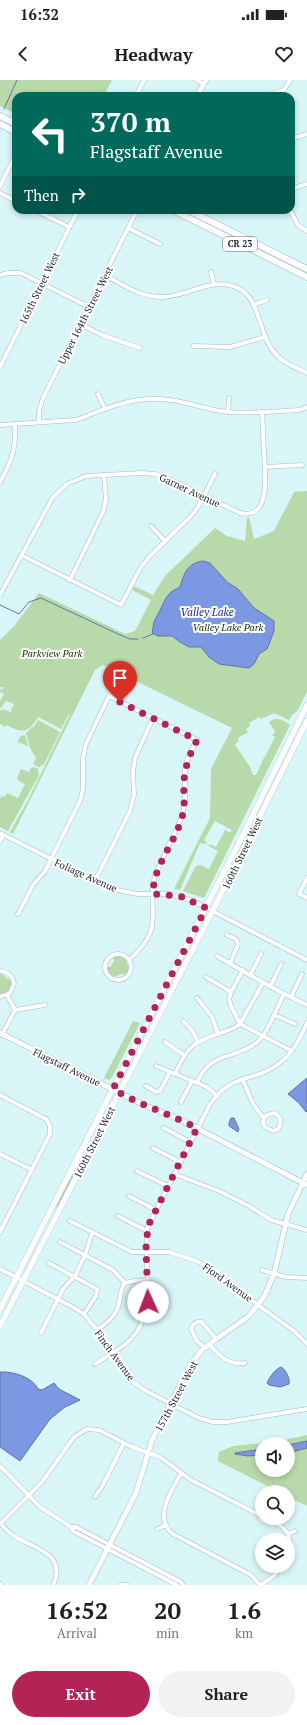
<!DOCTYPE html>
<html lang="en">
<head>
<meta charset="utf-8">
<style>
  :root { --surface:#fff; --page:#f2f2f2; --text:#202124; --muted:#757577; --accent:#b32355 }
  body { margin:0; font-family:"PT Serif",serif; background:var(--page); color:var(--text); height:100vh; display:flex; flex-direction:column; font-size:15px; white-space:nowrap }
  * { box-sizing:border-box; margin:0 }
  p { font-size:13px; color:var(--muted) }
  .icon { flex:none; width:22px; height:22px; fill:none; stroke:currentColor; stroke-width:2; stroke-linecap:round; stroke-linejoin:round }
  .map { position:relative; height:1505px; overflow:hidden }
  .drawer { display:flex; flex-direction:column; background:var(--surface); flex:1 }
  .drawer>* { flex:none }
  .banner { position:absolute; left:12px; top:12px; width:283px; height:122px; border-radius:12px; box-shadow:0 2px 6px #0003; background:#00695c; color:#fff; overflow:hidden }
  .fabs { position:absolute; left:255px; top:1357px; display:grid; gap:8px }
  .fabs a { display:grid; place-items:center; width:40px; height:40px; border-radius:50%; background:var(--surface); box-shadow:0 2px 6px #0003; font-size:20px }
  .pin { position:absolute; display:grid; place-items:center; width:34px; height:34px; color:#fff; margin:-41px -17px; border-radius:50% 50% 50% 0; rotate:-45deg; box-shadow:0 0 4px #0007 }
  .pin .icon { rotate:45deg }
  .me { position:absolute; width:44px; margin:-22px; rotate:358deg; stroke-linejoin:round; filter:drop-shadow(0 0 3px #0008) }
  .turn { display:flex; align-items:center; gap:14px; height:84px; padding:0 12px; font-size:18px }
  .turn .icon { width:52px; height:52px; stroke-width:2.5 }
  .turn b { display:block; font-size:28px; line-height:34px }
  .then { display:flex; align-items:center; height:38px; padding:0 12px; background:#0003; gap:8px; font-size:15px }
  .eta { display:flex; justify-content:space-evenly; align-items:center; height:68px; text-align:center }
  .eta b { font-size:24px; font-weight:800; line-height:28px }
  .button { display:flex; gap:8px; margin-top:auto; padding:8px 12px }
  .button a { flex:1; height:46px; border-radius:24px; background:var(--accent); color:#fff; font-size:16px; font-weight:800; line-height:46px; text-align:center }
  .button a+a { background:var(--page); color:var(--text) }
  .status { display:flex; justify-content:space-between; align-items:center; height:28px; padding:0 20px; background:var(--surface); direction:ltr }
  .status svg { height:11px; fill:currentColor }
  header { display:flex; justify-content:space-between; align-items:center; height:52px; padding:0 12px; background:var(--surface); font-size:18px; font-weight:800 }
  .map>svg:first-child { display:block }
</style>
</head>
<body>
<div class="status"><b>16:32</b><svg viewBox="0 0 49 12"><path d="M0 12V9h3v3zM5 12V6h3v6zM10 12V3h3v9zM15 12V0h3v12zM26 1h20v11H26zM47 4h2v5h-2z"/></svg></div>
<header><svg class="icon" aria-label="back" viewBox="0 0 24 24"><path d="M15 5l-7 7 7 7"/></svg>Headway<svg class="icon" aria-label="heart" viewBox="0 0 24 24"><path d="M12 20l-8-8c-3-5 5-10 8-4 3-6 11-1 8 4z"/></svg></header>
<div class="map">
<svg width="307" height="1505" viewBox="0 0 307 1505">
  <rect width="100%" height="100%" fill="#d8f5f7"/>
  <g fill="#b8d9a9" fill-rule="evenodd">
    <polygon points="0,0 112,0 104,16 16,16 16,34 0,26"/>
    <path d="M307,411V612L297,631L292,635L289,640L274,633L261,639L259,637L249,643L250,646L246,649L248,652L238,658L239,660L235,665L250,687L253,695H256L264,678L262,676L265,677L275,657L272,655L275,652L269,642C276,636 284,640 290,645L204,818L183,811L196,786L200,785L209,789L218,771L209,766V764L216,767L225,750L230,753L232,750L215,741L204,760L207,763L205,764L200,763L180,810L174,809L210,738L211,689L232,648L103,585L95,590L13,754L10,752L28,720L70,634H69L61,649L38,637C28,654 22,653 6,645L5,647L0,644V631L4,629L12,633L11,630L14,624L6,621L0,629V621L4,614L0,612V609L3,610V607H0V560L15,545L39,513L125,554L135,551L151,520L132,510L134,506L153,515L165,496L215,448L227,456L245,461L247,438L249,437L254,459L274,451L294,412Z"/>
    <polygon points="38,640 60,652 44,684 39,687 33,684 36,678 30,668 26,653 35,645"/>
    <polygon points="25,655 28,666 27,666 18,662 18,660 21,656"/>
    <polygon points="34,687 38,689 39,695 8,751 0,747 0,719 2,716 5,717 7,713 18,718 25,704 19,701 17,698 21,689 29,692 31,688"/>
    <path d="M119,876L126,880L129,890L126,895C122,893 117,895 114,897L109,893L107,887H110L114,881L113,878Z"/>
    <polygon points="0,893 12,902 10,909 7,912 0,914"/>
    <polygon points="133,941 140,943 112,997 109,1000 104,998"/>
    <polygon points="78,1082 81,1083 58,1128 55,1127"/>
    <path d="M307,1355V1426L288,1417V1412H279L218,1381L219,1372L233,1366L275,1362ZM262,1364H288V1390H262Z"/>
  </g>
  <g fill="#7c98e2" stroke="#5e75a9">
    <path d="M203,481L210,483L227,502L238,509L254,528L274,541V551L267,569L259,574L254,584L249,588L219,584L209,577L201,567H189L180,562L172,556H158L152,553L154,542L166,518L171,512L180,507C184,494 187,483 203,481Z"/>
    <polygon points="307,998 307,1031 306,1032 299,1023 288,1014"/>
    <polygon points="231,1038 234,1038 239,1049 238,1052 229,1046 229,1043"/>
    <path d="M281,1287C286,1290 290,1298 289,1304L280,1307L269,1305L267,1303C270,1297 274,1290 281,1287Z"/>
    <path d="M0,1292C12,1291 33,1297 38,1309L42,1310L54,1303L59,1309L80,1320L65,1327L50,1339L20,1381L0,1367Z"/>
    <polygon points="307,1361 307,1368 288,1373 288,1365"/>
    <polygon points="262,1369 262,1375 248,1376 235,1374 235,1373"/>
  </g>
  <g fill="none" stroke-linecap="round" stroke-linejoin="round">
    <g stroke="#5e75a9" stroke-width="1">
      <polyline points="4,29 17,0"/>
      <polyline points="0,525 19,534 29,522 41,518 118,554 130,559 138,559"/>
      <polyline points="143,558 153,554"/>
    </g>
    <defs>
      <g id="minor">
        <polyline points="196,0 204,4"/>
        <polyline points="136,16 144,0"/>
        <polyline points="266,16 284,10 290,0"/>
        <polyline points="291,59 307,54"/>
        <polyline points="0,106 16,74"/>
        <polyline points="291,109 307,104"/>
        <polyline points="0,113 16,121"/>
        <polyline points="35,130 69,147"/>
        <polyline points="290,130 298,145 307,151"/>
        <polyline points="128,148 160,164"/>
        <polyline points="211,192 214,204"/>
        <polyline points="0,195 8,193 21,193 89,227"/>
        <path d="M105,195C123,205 142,218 164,217C188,216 214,196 238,208C261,219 258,254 274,272C282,283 295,287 307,293"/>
        <polyline points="253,225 267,220"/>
        <polyline points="80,244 102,255 140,268"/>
        <polyline points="193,266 230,267 265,257"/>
        <polyline points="0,287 78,130"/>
        <polyline points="98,314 105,329"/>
        <polyline points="228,332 229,318"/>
        <polyline points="39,342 39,331 43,318 137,130"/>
        <path d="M0,345L76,340C86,337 95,332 105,329C118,324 133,320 147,319C179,317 199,329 228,332C251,334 276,331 299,330L307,327"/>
        <polyline points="265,387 302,385"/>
        <path d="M0,403C12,378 16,372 15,344"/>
        <polyline points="151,446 165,461"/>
        <polyline points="21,475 121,525 141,487 150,476 191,436 198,427 215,394"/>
        <polyline points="70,500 103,432 106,420 104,395"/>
        <path d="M0,515L53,417L67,404L86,396L142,393L155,394L169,399L240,433C272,441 265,391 264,372C263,359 263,345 262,332"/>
        <polyline points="0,753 95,801 117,810 138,814 167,814 191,820 307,880"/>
        <polyline points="0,761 3,755"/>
        <polyline points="307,798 299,814 307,818"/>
        <polyline points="95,801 130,731 134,715 133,691 135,678 153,638"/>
        <path d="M18,834L33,805L45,791L80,721L83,709V679L86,664L109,616L197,660L188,677L185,690V723L182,737L155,795C146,834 167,846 129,880"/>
        <polyline points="227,855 236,859 238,864 230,884"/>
        <circle cx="118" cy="887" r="13"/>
        <path d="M217,876C246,893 276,911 307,925"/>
        <polyline points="243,890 231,912 229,919 231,926 240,944 292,971"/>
        <path d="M0,891C8,892 13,896 14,904L10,913L0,917"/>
        <polyline points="251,894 261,874"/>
        <polyline points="206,897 231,912"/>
        <polyline points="270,907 281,884"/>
        <polyline points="7,915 15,930"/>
        <polyline points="291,917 302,894"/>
        <polyline points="197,918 212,937 218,954"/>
        <polyline points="274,935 295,944"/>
        <polyline points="183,941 192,950 198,962"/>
        <polyline points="2,955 15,930 45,925"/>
        <polyline points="165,962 184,975"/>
        <polyline points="156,986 207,1007 216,1015"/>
        <path d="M175,994C187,967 192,963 220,953C227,951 234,949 240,944L263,903"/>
        <path d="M242,999C250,1014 251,1025 264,1038L263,1043L265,1047L273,1051C280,1050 281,1045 280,1038L275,1033L267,1035L264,1038"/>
        <path d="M197,1003C210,971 234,980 256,963C268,954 277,927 284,914"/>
        <polyline points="146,1006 156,1012 160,1011 170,992"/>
        <polyline points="0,1015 46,1039 50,1046 50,1054 0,1152"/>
        <polyline points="181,1022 192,1001"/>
        <polyline points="164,1048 190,1062"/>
        <polyline points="153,1068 180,1082"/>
        <polyline points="0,1074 32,1090"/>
        <polyline points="137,1091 168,1106"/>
        <polyline points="174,1094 219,1111 249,1126 271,1140 307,1150"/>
        <polyline points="129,1116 156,1130"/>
        <polyline points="118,1136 147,1151"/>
        <polyline points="70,1141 132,1172 169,1172 199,1182 294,1251 307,1264"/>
        <polyline points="60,1162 113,1190 125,1203"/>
        <polyline points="49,1183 97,1209 96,1216 84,1234"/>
        <polyline points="0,1189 71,1226 84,1234 97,1250 123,1290 133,1302 146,1311 199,1338 213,1342 227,1342 307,1329"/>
        <polyline points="262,1190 286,1197 307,1198"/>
        <path d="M97,1250C105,1244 115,1237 118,1227C121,1218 119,1211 125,1203L134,1201L147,1200"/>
        <polyline points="41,1253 63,1209 75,1196 85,1175 92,1153"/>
        <path d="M209,1264C219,1276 228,1285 245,1283"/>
        <path d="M205,1268L197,1261L191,1249C192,1245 197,1240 202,1242L216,1259"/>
        <path d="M95,1284C107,1276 122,1269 132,1258C160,1227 141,1183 148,1146L209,1026C231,991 254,1004 281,982C294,972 300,957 307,943"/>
        <polyline points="0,1386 40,1427 71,1447 73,1451 177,1505"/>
        <path d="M181,1394C171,1410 153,1439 173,1454L251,1495L260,1505"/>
        <polyline points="95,1417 103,1405 124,1363"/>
        <path d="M267,1438C281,1445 294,1452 288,1470"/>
        <path d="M0,1443C5,1448 9,1453 14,1456C33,1468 68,1474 53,1505"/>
        <polyline points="0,1444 42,1402 74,1357 87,1349 99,1350 132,1367 160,1377 191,1400 262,1436"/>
        <polyline points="71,1447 76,1447 181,1502 183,1505"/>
        <polyline points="157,1449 164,1446"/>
        <polyline points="288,1454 295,1451"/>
        <polyline points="0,1504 1,1505"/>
        <polyline points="121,1505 127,1505"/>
        <polyline points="261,1505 275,1495 281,1486"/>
      </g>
      <g id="tertiary">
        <polyline points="197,16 206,0"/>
        <polyline points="0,953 146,1026 181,1040 307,1105"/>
        <polyline points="89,1505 136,1413 152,1360 191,1284 202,1270 216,1259 248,1237 264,1217 274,1194 288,1134 307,1094"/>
      </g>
      <g id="secondary">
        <polyline points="0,1229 246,749 307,625"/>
        <polyline points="0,1246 215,826 307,641"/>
      </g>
      <g id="primary">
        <polyline points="0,36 16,44"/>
        <polyline points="0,44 16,52"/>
        <polyline points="173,130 307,197"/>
        <polyline points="188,130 307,189"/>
      </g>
    </defs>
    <use href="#minor" stroke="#a2bdbf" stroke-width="5"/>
    <use href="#tertiary" stroke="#a2bdbf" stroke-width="6"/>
    <use href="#secondary" stroke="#a2bdbf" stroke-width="6"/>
    <use href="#primary" stroke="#a2bdbf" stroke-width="7"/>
    <use href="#minor" stroke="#fff" stroke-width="4"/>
    <use href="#tertiary" stroke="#fff" stroke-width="5"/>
    <use href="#secondary" stroke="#fff" stroke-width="5.5"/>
    <use href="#primary" stroke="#fff" stroke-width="6"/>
  </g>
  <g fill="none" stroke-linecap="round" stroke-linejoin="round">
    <path stroke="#b32355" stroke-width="7" stroke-dasharray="0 12.6" d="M120,622L197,660C190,674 185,686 184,701C183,713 186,725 182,737C175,764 153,785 153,814L180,816L206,828L113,1009C140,1025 170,1034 197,1048L148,1146L146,1168L148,1222"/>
  </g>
  <g text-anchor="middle" stroke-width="4" stroke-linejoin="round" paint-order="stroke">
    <rect fill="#fff" stroke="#5e6666" stroke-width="1" x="223" y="157" width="34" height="14" rx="3"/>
    <g font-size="9" font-weight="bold" fill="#192425">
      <text x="240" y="167">CR 23</text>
    </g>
    <g font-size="10" fill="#192425" stroke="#fff">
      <text transform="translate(39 208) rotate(-64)" y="4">165th Street West</text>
      <text transform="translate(85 235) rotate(-63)" y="4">Upper 164th Street West</text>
      <text transform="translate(190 410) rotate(25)" y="4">Garner Avenue</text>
      <text transform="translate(242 773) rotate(-64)" y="4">160th Street West</text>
      <text transform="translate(86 795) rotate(24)" y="4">Foliage Avenue</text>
      <text transform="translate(67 987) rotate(26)" y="4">Flagstaff Avenue</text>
      <text transform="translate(94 1062) rotate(-63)" y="4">160th Street West</text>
      <text transform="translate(228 1202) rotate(36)" y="4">Fjord Avenue</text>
      <text transform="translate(115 1275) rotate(54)" y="4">Finch Avenue</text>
      <text transform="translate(176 1316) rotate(-62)" y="4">157th Street West</text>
    </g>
    <g font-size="10" font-style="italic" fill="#133200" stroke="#fff">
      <text x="228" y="551">Valley Lake Park</text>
      <text x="52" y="577">Parkview Park</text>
    </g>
    <g font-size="11" font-style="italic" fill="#1c3186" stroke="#fff">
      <text x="207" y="536">Valley Lake</text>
    </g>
  </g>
</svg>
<div class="fabs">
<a><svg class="icon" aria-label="sound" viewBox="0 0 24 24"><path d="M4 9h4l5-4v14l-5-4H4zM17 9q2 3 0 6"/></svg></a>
<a><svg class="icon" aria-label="search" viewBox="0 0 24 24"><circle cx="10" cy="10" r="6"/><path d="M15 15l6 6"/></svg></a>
<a><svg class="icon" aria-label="layers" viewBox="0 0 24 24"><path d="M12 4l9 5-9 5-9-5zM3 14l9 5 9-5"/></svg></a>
</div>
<div class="pin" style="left:120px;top:622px;background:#d93025"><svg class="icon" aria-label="arrive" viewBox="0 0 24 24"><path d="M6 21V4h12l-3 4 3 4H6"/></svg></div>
<svg class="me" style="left:148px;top:1222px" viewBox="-20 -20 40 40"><circle r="19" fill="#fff"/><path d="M0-13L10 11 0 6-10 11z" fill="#b32355"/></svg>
<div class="banner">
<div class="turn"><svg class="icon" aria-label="left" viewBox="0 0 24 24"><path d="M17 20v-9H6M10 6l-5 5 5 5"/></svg><div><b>370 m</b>Flagstaff Avenue</div></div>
<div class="then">Then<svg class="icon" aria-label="right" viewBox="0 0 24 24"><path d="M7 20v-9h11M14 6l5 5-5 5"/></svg></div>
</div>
</div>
<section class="drawer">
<div class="eta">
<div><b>16:52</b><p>Arrival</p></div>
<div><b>20</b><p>min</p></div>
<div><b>1.6</b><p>km</p></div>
</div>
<div class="button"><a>Exit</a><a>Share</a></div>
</section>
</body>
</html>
